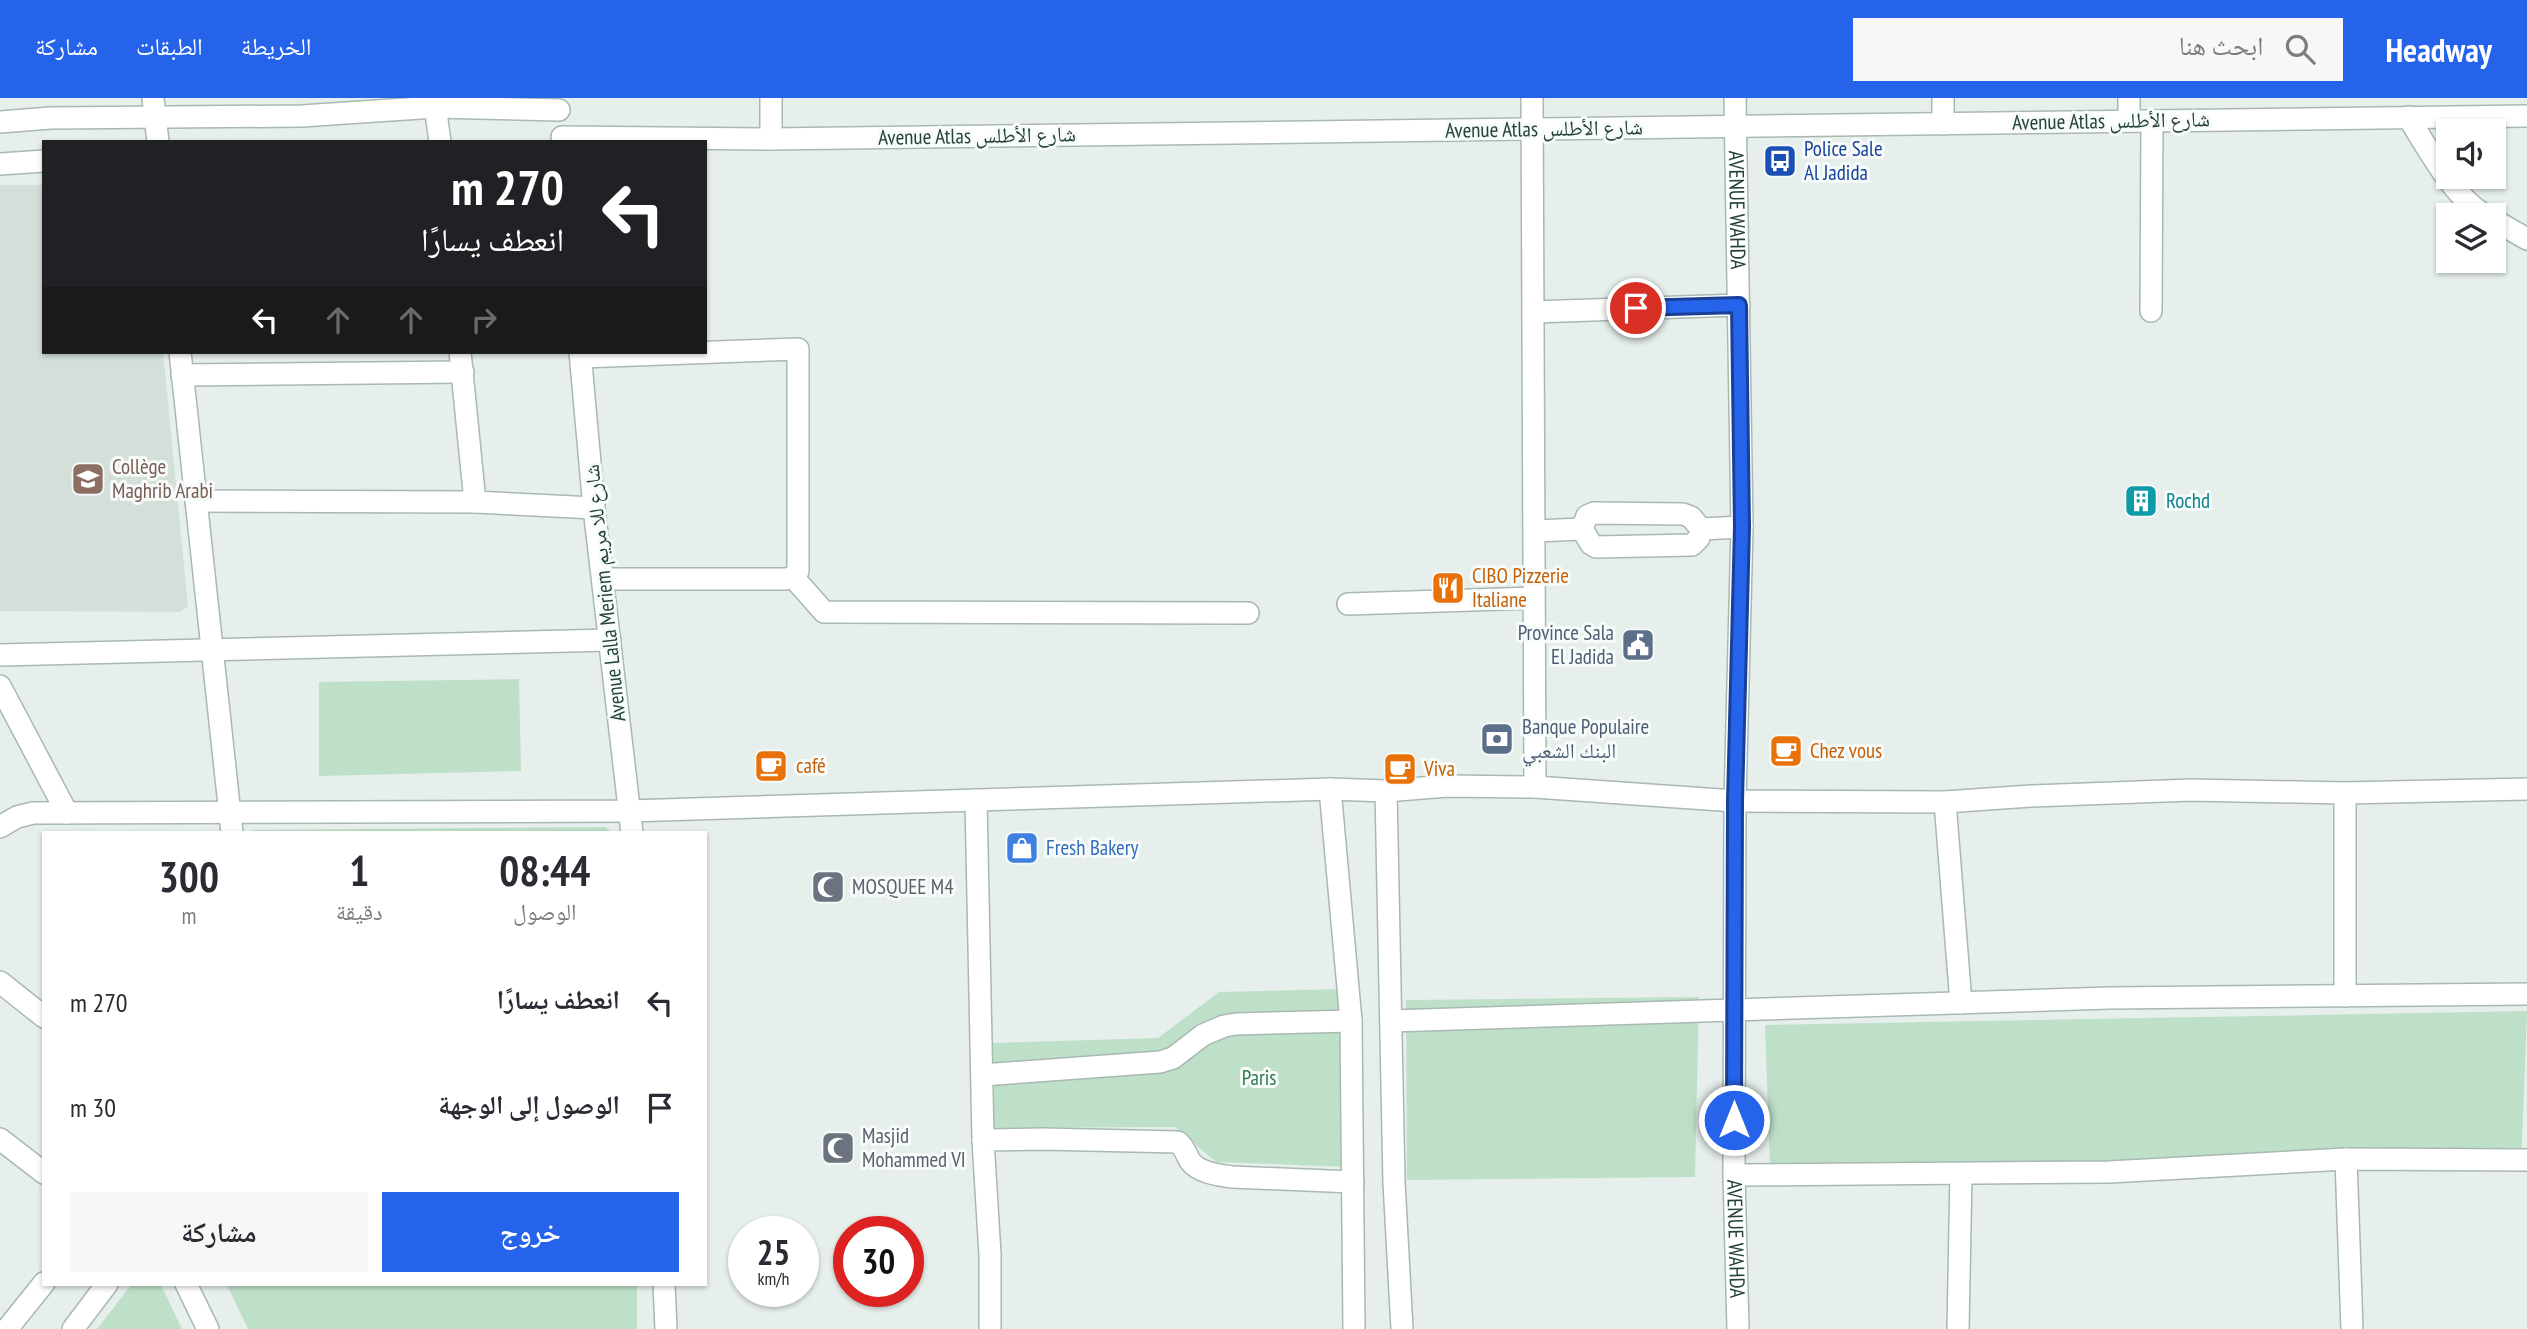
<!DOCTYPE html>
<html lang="ar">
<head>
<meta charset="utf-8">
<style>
  :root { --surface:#fff; --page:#f7f7f7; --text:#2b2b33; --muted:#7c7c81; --accent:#2563eb }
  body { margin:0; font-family:"PT Sans Narrow","Noto Naskh Arabic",sans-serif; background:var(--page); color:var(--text); direction:rtl; height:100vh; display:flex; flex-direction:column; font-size:26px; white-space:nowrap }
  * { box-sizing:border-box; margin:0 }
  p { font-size:23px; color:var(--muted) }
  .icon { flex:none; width:38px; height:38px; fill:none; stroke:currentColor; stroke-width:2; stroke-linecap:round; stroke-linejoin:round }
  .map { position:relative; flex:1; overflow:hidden; direction:ltr }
  .panel { position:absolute; left:42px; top:733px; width:665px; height:455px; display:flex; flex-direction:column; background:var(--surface); border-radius:0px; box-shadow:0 2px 5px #0004; direction:rtl }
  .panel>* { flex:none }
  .guide { position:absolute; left:42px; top:42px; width:665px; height:214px; border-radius:0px; box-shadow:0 2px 5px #0004; direction:rtl; background:#202124; color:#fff; overflow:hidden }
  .fabs { position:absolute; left:2436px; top:21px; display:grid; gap:14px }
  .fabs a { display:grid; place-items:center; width:70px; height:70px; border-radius:0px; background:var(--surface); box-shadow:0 2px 5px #0004; font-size:35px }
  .speed { position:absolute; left:728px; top:1118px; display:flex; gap:14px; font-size:35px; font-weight:700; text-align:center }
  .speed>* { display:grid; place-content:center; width:91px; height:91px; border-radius:50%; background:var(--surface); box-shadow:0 2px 5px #0004; line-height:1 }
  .speed small { font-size:18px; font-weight:400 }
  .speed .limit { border:10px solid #d22; background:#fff; color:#111 }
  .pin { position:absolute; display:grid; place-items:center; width:60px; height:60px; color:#fff; margin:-30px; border:4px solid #fff; border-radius:50%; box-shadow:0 2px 7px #0007 }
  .me { position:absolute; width:77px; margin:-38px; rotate:0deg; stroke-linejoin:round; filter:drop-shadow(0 0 5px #0008) }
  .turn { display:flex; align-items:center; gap:24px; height:147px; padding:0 28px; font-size:32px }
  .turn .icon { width:91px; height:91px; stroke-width:2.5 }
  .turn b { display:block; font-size:49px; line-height:60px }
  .lanes { display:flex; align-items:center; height:66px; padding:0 28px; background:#0003; justify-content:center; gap:35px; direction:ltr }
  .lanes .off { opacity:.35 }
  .eta { display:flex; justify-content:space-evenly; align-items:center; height:119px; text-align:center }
  .eta b { font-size:42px; font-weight:600; line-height:49px }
  .cta { display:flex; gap:14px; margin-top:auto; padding:14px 28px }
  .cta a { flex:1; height:80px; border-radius:0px; background:var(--accent); color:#fff; font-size:28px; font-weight:600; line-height:80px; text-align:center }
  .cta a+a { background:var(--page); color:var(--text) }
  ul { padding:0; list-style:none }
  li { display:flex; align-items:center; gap:21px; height:105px; padding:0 28px }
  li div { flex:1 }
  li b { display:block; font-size:26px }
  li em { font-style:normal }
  header { display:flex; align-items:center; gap:42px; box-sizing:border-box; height:98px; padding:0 35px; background:var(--accent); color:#fff }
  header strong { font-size:33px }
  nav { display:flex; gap:38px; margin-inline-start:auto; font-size:24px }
  .search { width:490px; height:63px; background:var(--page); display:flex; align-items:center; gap:18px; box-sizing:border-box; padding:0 24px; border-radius:0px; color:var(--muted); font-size:26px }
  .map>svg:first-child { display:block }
</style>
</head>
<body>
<header>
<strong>Headway</strong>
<div class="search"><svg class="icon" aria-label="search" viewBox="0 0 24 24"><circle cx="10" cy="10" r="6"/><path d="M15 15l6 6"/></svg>ابحث هنا</div>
<nav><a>الخريطة</a><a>الطبقات</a><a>مشاركة</a></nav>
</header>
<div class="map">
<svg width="2527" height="1231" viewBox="0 0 2527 1231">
  <rect width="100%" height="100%" fill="#e6efeb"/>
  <polygon fill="#d4dfda" points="0,87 44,87 44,254 163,254 188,508 180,514 0,513"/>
  <g fill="#bfe0c8">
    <polygon points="519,581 521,673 319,678 319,584"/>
    <polygon points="605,729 613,735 249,735 253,732"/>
    <polygon points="1343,891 1348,1069 1216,1064 1175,1029 990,1030 992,945 1158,940 1219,894"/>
    <polygon points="1699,899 1695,1079 1407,1082 1406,902"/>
    <polygon points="2527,913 2521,1068 1770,1070 1765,927"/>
    <polygon points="132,1186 161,1187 182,1231 97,1231"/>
    <polygon points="227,1187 637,1187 637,1231 248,1231"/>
  </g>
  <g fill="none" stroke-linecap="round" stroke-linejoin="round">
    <defs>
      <g id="minor">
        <polyline points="153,0 158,44"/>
        <polyline points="434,0 440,44"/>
        <polyline points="771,0 771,41"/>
        <polyline points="1532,0 1535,689"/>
        <path id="s1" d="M1735,0L1742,429L1735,703L1734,1077L1738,1231"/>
        <polyline points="1943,0 1943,26"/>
        <polyline points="2129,0 2129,23"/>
        <path d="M2408,19C2427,49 2454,100 2485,117"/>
        <polyline points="0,24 50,20 302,18 435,9 559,12"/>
        <polyline points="562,39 771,41 2527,18"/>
        <polyline points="0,66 44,63"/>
        <polyline points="2494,122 2527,141"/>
        <polyline points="2151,213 2152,23"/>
        <polyline points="1533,214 1739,207"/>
        <polyline points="180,254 232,735"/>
        <polyline points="460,254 475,404 594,410"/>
        <polyline points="580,254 594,410 632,735"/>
        <polyline points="581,259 798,251 798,473 793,479 786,481 603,481"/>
        <polyline points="182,277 463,274"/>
        <polyline points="196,403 475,404"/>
        <polygon points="1594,415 1683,416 1691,419 1701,431 1699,440 1692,447 1596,449 1591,446 1582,431 1587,418"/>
        <polyline points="1701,431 1742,429"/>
        <polyline points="1535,433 1582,431"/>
        <polyline points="793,479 824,514 1248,515"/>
        <polyline points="1348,506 1534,500"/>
        <polyline points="0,557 610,542"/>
        <polyline points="0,588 67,715"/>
        <polyline points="1330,691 1351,923 1354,1231"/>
        <polyline points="1386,693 1394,1084 1402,1231"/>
        <polyline points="2345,695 2345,898"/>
        <polyline points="976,702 983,1042"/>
        <polyline points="1945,704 1961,905"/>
        <polyline points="0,729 17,719 33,715 630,713 1330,691 1386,693 1447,688 1535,689 1735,703 1945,704 2031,698 2191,692 2345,695 2527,691"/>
        <polyline points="0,884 44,919"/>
        <polyline points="1391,923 2109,900 2527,896"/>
        <polyline points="982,977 1160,964 1173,960 1203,937 1224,928 1236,926 1351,923"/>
        <polyline points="0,1041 44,1075"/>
        <polyline points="2346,1061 2352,1231"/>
        <polyline points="1734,1077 2109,1074 2346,1061 2527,1062"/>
        <polyline points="186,1186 208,1231"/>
        <polyline points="664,1186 666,1231"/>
        <polyline points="7,1231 44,1185"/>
        <polyline points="73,1231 107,1186"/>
        <path d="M990,1231V1157L983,1042L1043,1041L1178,1044C1185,1050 1186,1056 1190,1063C1199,1075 1219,1077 1232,1079L1353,1084"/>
        <polyline points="1958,1231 1961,1076"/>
      </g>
    </defs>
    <use href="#minor" stroke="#a8b8b2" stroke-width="24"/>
    <use href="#minor" stroke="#fff" stroke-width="21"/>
  </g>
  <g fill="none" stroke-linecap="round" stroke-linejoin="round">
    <defs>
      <polyline id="route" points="1636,210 1739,207 1742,429 1735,703 1734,1022"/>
    </defs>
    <use href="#route" stroke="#184099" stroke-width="18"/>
    <use href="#route" stroke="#2563eb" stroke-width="12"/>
  </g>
  <defs>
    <symbol id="bus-square" viewBox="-11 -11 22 22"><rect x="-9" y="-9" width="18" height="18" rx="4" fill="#1a4fb4" stroke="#f7fbf9"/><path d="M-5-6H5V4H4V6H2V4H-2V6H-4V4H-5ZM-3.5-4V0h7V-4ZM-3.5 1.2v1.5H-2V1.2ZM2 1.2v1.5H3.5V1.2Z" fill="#fff"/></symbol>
    <symbol id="school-square" viewBox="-11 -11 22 22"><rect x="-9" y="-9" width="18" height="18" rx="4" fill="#8d6e63" stroke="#f7fbf9"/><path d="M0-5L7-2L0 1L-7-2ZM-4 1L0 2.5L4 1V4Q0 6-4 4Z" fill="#fff"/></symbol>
    <symbol id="building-square" viewBox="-11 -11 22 22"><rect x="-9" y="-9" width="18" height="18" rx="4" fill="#0f9aa8" stroke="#f7fbf9"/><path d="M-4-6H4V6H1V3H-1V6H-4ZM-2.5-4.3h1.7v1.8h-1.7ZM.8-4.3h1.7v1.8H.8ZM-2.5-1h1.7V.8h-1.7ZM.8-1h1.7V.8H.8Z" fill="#fff"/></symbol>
    <symbol id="restaurant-square" viewBox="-11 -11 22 22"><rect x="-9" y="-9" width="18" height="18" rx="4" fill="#e8710a" stroke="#f7fbf9"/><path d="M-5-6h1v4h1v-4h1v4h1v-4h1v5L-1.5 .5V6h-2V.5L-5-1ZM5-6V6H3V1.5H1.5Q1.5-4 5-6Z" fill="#fff"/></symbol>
    <symbol id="civic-square" viewBox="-11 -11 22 22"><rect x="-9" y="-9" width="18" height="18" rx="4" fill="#5c6f8a" stroke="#f7fbf9"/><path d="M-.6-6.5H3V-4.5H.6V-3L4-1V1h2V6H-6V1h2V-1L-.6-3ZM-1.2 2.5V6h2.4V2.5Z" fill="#fff"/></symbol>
    <symbol id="bank-square" viewBox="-11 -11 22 22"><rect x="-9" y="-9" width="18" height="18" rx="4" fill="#5c6f8a" stroke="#f7fbf9"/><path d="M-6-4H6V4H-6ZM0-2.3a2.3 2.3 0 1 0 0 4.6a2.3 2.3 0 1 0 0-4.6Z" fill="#fff"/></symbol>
    <symbol id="cafe-square" viewBox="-11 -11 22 22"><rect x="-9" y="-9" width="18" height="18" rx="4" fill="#e8710a" stroke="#f7fbf9"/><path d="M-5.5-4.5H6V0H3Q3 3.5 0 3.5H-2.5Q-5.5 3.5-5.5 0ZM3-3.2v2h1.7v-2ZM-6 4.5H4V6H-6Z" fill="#fff"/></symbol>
    <symbol id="shop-square" viewBox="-11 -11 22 22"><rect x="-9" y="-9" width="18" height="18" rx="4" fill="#3f7fe0" stroke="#f7fbf9"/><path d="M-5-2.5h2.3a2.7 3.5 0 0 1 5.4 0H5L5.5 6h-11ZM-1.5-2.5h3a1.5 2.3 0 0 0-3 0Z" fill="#fff"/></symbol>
    <symbol id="mosque-square" viewBox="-11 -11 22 22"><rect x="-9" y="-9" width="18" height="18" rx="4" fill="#6b7280" stroke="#f7fbf9"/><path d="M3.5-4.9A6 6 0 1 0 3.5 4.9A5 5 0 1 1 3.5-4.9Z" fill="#fff"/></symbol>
  </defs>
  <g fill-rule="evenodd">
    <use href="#bus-square" x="1761" y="44" width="38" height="38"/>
    <use href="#school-square" x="69" y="362" width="38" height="38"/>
    <use href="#building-square" x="2122" y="384" width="38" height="38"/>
    <use href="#restaurant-square" x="1429" y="471" width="38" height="38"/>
    <use href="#civic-square" x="1619" y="528" width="38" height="38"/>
    <use href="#bank-square" x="1478" y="622" width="38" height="38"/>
    <use href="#cafe-square" x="1767" y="634" width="38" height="38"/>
    <use href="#cafe-square" x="752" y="649" width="38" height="38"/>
    <use href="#cafe-square" x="1381" y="652" width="38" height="38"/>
    <use href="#shop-square" x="1003" y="731" width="38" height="38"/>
    <use href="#mosque-square" x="809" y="770" width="38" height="38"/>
    <use href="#mosque-square" x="819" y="1031" width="38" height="38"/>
  </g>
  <g text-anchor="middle" stroke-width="6" stroke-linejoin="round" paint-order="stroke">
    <g font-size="21" fill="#24423a" stroke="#f7fbf9">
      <text transform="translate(2111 23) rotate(-1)" y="7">Avenue Atlas شارع الأطلس</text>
      <text transform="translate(1544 31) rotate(-1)" y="7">Avenue Atlas شارع الأطلس</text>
      <text transform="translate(977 38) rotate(-1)" y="7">Avenue Atlas شارع الأطلس</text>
      <text dy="7" stroke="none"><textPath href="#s1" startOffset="112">AVENUE WAHDA</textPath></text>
      <text transform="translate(605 495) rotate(-96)" y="7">Avenue Lalla Meriem شارع للا مريم</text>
      <text dy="7" stroke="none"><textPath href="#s1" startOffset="1141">AVENUE WAHDA</textPath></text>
    </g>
    <g font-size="21" fill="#164399" stroke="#f7fbf9" text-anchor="start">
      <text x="1804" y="58">Police Sale<tspan x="1804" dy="24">Al Jadida</tspan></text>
    </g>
    <g font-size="21" fill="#785e54" stroke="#f7fbf9" text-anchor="start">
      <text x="112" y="376">Collège<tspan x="112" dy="24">Maghrib Arabi</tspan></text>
    </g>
    <g font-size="21" fill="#0d838f" stroke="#f7fbf9" text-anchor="start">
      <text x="2166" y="410">Rochd</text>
    </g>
    <g font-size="21" fill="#c56008" stroke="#f7fbf9" text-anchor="start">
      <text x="1472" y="485">CIBO Pizzerie<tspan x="1472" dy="24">Italiane</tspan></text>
      <text x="1810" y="660">Chez vous</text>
      <text x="796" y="675">café</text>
      <text x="1424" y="678">Viva</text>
    </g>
    <g font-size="21" fill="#4e5e75" stroke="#f7fbf9" text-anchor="end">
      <text x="1614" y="542">Province Sala<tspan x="1614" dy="24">El Jadida</tspan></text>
      <text x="1522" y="636" text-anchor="start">Banque Populaire<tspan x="1522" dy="24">البنك الشعبي</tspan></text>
    </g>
    <g font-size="21" fill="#366cbe" stroke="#f7fbf9" text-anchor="start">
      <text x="1046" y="757">Fresh Bakery</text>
    </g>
    <g font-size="21" fill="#5b616d" stroke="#f7fbf9" text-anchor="start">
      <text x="852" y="796">MOSQUEE M4</text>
      <text x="862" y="1045">Masjid<tspan x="862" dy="24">Mohammed VI</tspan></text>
    </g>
    <g font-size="21" fill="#2d7a4b" stroke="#f7fbf9">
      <text x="1259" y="987">Paris</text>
    </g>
  </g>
</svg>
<div class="fabs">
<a><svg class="icon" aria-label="sound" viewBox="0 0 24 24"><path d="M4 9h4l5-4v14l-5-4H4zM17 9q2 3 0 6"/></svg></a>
<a><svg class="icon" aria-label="layers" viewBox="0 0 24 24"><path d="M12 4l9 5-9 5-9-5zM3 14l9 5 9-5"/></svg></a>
</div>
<div class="speed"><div>25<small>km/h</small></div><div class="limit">30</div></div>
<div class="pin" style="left:1636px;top:210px;background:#d93025"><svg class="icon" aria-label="arrive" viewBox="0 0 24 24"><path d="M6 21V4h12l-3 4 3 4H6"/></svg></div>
<svg class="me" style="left:1734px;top:1022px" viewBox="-20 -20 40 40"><circle r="17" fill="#2563eb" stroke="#fff" stroke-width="3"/><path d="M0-11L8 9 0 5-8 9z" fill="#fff"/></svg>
<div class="guide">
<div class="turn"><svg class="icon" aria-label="left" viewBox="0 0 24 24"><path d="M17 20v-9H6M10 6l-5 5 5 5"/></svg><div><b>270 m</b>انعطف يسارًا</div></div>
<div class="lanes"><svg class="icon" aria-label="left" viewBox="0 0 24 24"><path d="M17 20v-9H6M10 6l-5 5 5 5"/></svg><svg class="icon off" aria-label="ahead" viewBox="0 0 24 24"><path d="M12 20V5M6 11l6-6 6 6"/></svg><svg class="icon off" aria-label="ahead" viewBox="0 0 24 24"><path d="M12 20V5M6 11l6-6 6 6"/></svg><svg class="icon off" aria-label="right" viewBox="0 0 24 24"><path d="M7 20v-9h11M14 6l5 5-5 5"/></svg></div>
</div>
<section class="panel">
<div class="eta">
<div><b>08:44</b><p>الوصول</p></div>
<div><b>1</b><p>دقيقة</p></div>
<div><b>300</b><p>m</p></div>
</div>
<ul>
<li><svg class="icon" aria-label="left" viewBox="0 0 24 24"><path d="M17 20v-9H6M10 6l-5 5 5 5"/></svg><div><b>انعطف يسارًا</b></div><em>270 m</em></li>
<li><svg class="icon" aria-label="arrive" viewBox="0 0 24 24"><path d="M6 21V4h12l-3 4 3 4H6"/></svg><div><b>الوصول إلى الوجهة</b></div><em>30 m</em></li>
</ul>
<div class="cta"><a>خروج</a><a>مشاركة</a></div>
</section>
</div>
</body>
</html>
